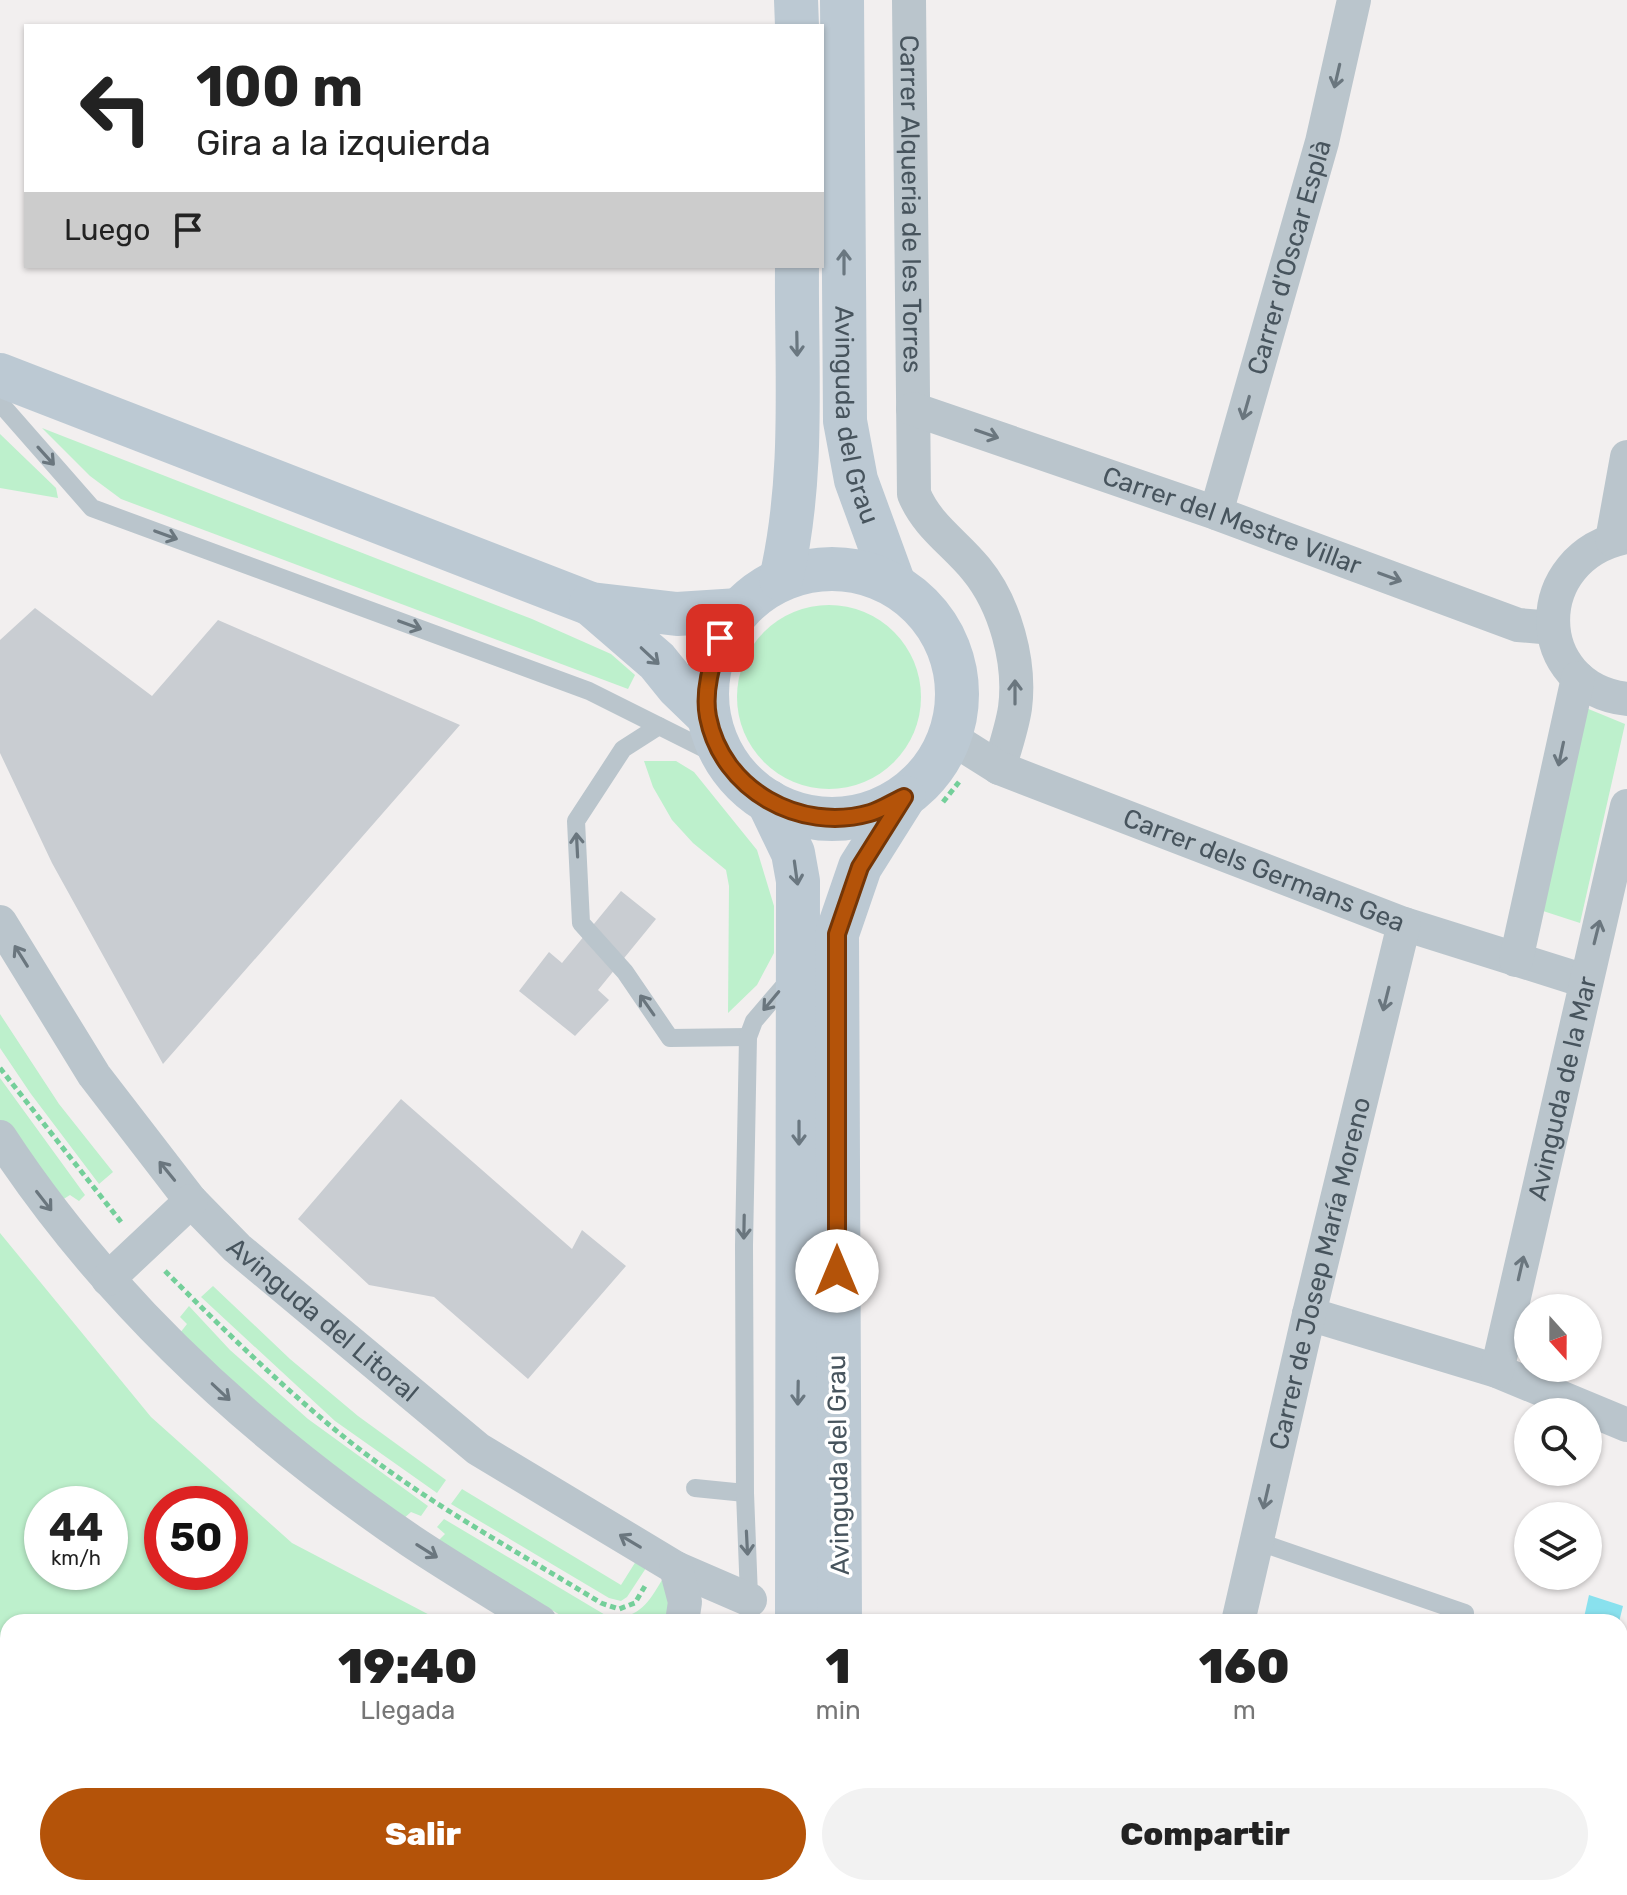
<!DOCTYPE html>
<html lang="es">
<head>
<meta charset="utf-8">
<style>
  :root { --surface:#fff; --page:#f2f2f2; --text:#222; --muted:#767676; --accent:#b45309 }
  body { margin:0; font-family:Rubik,sans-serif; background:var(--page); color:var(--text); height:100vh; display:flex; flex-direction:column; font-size:30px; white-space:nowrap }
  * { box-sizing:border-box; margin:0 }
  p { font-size:26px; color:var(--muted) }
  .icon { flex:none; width:44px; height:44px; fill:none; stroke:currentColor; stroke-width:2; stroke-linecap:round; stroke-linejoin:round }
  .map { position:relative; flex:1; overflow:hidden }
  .panel { position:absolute; left:0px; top:1614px; width:1628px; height:282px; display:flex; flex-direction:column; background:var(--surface); border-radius:24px 24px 0 0; box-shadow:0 2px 6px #0004 }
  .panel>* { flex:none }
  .top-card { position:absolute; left:24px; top:24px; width:800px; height:244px; border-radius:0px; box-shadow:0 2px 6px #0004; background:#fff; color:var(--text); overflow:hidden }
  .needle { width:52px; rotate:159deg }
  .buttons { position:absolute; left:1514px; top:1294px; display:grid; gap:16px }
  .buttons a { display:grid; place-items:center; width:88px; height:88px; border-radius:50%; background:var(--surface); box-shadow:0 2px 6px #0004; font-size:40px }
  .speed { position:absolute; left:24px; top:1486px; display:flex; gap:16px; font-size:40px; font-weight:700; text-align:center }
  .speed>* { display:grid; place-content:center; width:104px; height:104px; border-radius:50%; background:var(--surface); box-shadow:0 2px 6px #0004; line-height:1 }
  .speed small { font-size:20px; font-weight:400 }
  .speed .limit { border:12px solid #d22; background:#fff; color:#111 }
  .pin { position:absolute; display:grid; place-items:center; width:68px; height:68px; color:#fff; margin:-34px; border-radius:16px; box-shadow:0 4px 12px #0006 }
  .me { position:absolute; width:88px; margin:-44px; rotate:0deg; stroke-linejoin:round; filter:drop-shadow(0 0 6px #0008) }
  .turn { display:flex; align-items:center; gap:28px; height:168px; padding:0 40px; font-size:36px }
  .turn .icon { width:104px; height:104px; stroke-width:2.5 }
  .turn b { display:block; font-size:56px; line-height:68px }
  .then { display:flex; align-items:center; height:76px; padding:0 40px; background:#0003; gap:16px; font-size:30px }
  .eta { display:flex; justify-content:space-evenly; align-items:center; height:136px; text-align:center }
  .eta b { font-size:48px; font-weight:800; line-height:56px }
  .primary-button { display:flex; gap:16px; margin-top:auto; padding:16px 40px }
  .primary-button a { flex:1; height:92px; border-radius:48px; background:var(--accent); color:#fff; font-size:32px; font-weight:800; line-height:92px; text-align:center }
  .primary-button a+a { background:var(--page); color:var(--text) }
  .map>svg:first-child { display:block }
</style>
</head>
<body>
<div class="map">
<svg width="1627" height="1895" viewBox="0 0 1627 1895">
  <rect width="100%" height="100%" fill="#f2efef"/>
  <g fill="#bdf0cc" fill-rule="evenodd">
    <polygon points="42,428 532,619 611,654 635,675 628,689 121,499 90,476"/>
    <polygon points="0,434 56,488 58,498 0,488"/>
    <circle cx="829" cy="697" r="92"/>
    <polygon points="1586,708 1625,724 1580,923 1540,910"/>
    <polygon points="644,761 676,761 694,772 757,850 774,906 774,953 757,985 728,1013 729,886 726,870 693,843 672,820 653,787"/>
    <polygon points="0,1014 59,1104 113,1172 99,1184 31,1094 0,1048"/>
    <polygon points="0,1078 85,1195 79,1201 70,1195 62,1200 0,1122"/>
    <path d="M0,1233L151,1417L292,1543L443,1622H8V1888H745V1895H0ZM42,1504H110V1572H42ZM162,1504H230V1572H162Z"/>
    <polygon points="213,1286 290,1359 358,1416 446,1480 437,1493 335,1421 201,1297"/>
    <polygon points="189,1306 230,1350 308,1419 428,1506 421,1516 411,1512 402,1520 325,1464 180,1333 187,1324 180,1317"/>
    <polygon points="462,1489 621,1585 638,1558 648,1565 627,1597 621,1601 609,1598 451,1504"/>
    <path d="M444,1519L612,1619C641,1616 648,1603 662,1580C668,1596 673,1606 664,1622H572L437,1542L445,1534L437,1527Z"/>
    <polygon points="1024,1888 1239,1888 1251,1895 1036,1895"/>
  </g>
  <polygon fill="#89e1ee" points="1589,1595 1623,1606 1619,1622 1583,1622"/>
  <g fill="#c9cdd2">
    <polygon points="35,608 152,696 218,620 460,725 163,1064 52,863 0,753 0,640"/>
    <polygon points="621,891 656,919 598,990 609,1000 575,1036 519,991 549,952 562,963"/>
    <polygon points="401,1099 572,1249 582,1230 626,1266 528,1379 434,1297 369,1285 298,1219"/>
  </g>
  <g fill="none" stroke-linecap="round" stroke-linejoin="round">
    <g stroke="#74cf9a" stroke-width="5" stroke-dasharray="6 4" stroke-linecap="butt">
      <polyline points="943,802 959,782"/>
      <polyline points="0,1068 121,1222"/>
      <path d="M165,1271C225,1331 287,1392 354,1445C431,1505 518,1552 601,1603L619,1609L635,1603L645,1586"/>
      <polyline points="1204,1895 1209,1888"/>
    </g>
    <g stroke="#bac5cc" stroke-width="18">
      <polyline points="0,403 92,508 589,691 725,759"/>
      <polyline points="659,726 623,749 576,821 581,923 625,972 670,1038 748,1037"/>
      <polyline points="695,1488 745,1493"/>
      <polyline points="1256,1541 1465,1613"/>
      <polyline points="750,1622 745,1493 744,1245 748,1037 754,1021 790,979"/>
      <polyline points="747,1895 747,1888"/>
    </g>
    <g stroke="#bac5cc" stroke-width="34">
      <path id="s1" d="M909,0L914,494C927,526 955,543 976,569C1005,604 1021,662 1015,708C1012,728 1005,748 999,768"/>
      <path id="s2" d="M913,409L1216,513L1518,625L1553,628"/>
      <path id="s3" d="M1216,513L1322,142L1354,0"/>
      <path d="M1627,537C1528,556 1529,687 1627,699"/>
      <polyline points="1612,540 1627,457"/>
      <path id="s4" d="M950,737L999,768L1404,924L1585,981"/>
      <path id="s5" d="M0,922L94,1075L191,1201L237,1248L478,1449L676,1568L750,1600"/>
      <polyline points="1516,960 1578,678"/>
      <path d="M0,1137C106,1299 251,1432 411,1541C453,1569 497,1595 540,1622"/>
      <polyline points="108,1279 191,1201"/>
      <polyline points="1309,1314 1497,1371 1627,1425"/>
      <path id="s6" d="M1497,1371L1627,806"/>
      <polyline points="676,1568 685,1602 682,1622"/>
      <path id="s7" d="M1238,1622L1309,1314L1404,924"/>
      <polyline points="963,1888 976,1895"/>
      <polyline points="1308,1888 1320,1895"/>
    </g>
    <g stroke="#bcc9d3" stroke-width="44">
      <polyline points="796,0 797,26"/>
      <path id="s8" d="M842,0L845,421L856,480L894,584"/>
      <polyline points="0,375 591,604 677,614 739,610"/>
      <circle cx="832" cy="694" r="125"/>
      <path d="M781,579C805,475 796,372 797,266"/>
      <polyline points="591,604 657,661 678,687 707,715"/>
      <polyline points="768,801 793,853 798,881 797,1622"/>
      <polyline points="840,1622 837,934 860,867 904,797"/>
      <polyline points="796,1895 796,1888"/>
      <polyline points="841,1895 841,1888"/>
    </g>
  </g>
  <defs><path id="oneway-shaft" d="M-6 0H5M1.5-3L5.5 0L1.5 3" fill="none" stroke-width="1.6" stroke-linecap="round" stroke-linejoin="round" transform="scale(2)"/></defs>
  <g stroke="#6a767e">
    <use href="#oneway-shaft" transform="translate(1337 76) rotate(103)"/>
    <use href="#oneway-shaft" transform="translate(1246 408) rotate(106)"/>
    <use href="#oneway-shaft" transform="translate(987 434) rotate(19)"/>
    <use href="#oneway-shaft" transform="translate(46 456) rotate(48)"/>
    <use href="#oneway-shaft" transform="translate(166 535) rotate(20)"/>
    <use href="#oneway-shaft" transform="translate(1390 577) rotate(20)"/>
    <use href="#oneway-shaft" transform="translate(410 625) rotate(20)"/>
    <use href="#oneway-shaft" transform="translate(1015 692) rotate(-90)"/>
    <use href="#oneway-shaft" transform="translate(1561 754) rotate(102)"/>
    <use href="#oneway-shaft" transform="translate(577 845) rotate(-93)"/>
    <use href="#oneway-shaft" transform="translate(1597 932) rotate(-76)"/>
    <use href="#oneway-shaft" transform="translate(21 956) rotate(-122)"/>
    <use href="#oneway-shaft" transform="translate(1386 999) rotate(104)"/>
    <use href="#oneway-shaft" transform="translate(771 1001) rotate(130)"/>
    <use href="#oneway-shaft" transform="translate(647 1005) rotate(-125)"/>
    <use href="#oneway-shaft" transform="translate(167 1171) rotate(-129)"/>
    <use href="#oneway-shaft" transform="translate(44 1201) rotate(52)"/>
    <use href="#oneway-shaft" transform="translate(744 1227) rotate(91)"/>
    <use href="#oneway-shaft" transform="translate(1521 1268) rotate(-77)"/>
    <use href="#oneway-shaft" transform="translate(221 1392) rotate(43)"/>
    <use href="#oneway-shaft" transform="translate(1266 1497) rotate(103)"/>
    <use href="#oneway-shaft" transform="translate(630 1541) rotate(-149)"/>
    <use href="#oneway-shaft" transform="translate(747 1543) rotate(87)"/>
    <use href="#oneway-shaft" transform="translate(427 1551) rotate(32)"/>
  </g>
  <g stroke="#6a7780">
    <use href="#oneway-shaft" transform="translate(844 262) rotate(-90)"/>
    <use href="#oneway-shaft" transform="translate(797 344) rotate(89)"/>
    <use href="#oneway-shaft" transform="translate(650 656) rotate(43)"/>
    <use href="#oneway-shaft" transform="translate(796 873) rotate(82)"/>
    <use href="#oneway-shaft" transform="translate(799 1133) rotate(90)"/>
    <use href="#oneway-shaft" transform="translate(798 1393) rotate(91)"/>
  </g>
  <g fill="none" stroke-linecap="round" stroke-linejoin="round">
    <defs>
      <path id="route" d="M720,638C712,663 703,691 708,717C722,790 800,833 870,813C881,810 893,802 904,797L860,867L837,934V1271"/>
    </defs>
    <use href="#route" stroke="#753606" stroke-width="20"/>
    <use href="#route" stroke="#b45309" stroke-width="14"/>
  </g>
  <g text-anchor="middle" stroke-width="7" stroke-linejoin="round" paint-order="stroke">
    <g font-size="26" fill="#47545d" stroke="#fff">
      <text dy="9" stroke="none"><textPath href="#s1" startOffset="204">Carrer Alqueria de les Torres</textPath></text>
      <text dy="9" stroke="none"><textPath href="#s3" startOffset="266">Carrer d'Oscar Esplà</textPath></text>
      <text dy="9" stroke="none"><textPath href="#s8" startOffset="416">Avinguda del Grau</textPath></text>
      <text dy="9" stroke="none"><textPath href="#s2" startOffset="338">Carrer del Mestre Villar</textPath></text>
      <text dy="9" stroke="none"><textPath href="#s4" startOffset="342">Carrer dels Germans Gea</textPath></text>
      <text dy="9" stroke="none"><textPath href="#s6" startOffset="290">Avinguda de la Mar</textPath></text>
      <text dy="9" stroke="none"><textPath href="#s7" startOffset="358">Carrer de Josep María Moreno</textPath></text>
      <text dy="9" stroke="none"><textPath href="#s5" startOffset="516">Avinguda del Litoral</textPath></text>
      <text transform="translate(838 1465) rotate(-91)" y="9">Avinguda del Grau</text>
    </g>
  </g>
</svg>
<div class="buttons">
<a><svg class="needle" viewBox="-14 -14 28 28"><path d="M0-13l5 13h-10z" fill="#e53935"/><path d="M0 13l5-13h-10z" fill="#767676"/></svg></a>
<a><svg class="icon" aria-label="search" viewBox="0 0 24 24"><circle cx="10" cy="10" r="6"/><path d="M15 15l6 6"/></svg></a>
<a><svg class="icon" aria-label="layers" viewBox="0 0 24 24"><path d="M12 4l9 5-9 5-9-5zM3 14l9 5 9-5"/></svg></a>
</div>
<div class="speed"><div>44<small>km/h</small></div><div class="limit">50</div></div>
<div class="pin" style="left:720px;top:638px;background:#d93025"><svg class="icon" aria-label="arrive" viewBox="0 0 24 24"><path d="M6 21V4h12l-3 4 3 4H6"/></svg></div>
<svg class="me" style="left:837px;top:1271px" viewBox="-20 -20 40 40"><circle r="19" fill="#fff"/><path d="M0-13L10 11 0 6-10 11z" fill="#b45309"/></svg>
<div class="top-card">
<div class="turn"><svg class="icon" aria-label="left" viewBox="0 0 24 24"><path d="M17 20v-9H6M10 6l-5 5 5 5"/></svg><div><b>100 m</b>Gira a la izquierda</div></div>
<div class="then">Luego<svg class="icon" aria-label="arrive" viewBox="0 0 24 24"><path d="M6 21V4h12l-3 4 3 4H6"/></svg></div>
</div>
<section class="panel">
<div class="eta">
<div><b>19:40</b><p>Llegada</p></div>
<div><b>1</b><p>min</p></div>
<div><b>160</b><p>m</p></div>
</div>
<div class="primary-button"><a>Salir</a><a>Compartir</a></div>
</section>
</div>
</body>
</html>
